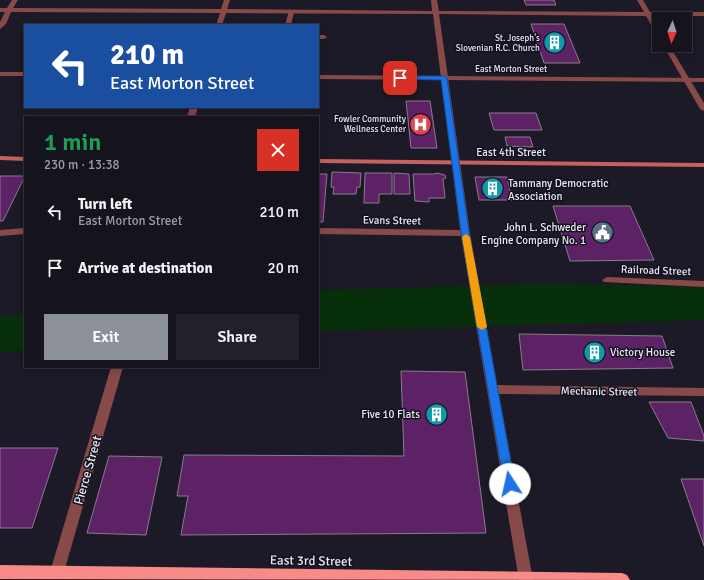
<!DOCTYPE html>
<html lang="en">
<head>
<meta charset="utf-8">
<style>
  :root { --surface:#15141d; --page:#22212a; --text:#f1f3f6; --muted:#9d9ea4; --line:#34333b; --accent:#8c9099 }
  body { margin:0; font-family:Signika,sans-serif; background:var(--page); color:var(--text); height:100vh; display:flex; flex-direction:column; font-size:15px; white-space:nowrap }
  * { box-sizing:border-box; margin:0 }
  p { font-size:13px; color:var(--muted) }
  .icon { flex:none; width:22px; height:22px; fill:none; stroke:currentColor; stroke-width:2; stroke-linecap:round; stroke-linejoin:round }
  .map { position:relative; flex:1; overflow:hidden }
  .panel { position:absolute; left:24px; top:116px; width:295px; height:252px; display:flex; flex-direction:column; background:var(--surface); border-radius:0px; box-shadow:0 2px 10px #0003,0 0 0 1px var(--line) }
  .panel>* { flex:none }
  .top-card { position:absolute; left:24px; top:24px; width:295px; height:84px; border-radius:0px; box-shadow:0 2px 10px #0003,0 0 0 1px var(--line); background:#1a4fa0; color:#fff; overflow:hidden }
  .needle { width:26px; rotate:183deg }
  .controls { position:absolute; left:652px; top:12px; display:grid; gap:8px }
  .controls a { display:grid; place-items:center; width:40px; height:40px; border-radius:0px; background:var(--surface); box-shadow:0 2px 10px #0003,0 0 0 1px var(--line); font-size:20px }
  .pin { position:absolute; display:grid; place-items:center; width:34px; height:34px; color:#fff; margin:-17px; border-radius:8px; box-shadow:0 2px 6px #0006 }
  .me { position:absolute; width:44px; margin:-22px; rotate:350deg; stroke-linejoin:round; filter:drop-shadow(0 0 3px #0008) }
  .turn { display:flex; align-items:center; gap:14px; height:84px; padding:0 20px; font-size:18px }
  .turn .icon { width:52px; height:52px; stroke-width:2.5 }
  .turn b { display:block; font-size:28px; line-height:34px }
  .round { display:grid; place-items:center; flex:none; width:42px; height:42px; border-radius:0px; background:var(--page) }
  .headline { display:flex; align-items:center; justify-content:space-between; height:68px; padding:0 20px }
  h1 { font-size:24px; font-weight:600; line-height:30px; color:#1e9e55 }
  .action { display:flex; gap:8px; margin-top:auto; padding:8px 20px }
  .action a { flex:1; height:46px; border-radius:0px; background:var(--accent); color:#fff; font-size:16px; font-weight:600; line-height:46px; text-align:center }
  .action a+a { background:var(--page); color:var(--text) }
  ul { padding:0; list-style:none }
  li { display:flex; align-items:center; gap:12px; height:56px; padding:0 20px }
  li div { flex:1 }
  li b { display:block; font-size:15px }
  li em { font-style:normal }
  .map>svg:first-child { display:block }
</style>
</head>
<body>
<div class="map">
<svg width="704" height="580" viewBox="0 0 704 580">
  <rect width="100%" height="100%" fill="#1c1a27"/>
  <g fill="#07300a">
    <polygon points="545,284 704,287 704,320 318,331 318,290"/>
    <polygon points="25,314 25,350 0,352 0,317"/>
  </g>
  <g fill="#5d2266" stroke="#887c89">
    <polygon points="524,0 554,0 556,5 526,5"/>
    <polygon points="531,24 564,24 580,63 544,63"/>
    <polygon points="406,101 430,101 437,148 411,148"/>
    <polygon points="489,113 536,113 542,130 494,130"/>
    <polygon points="505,137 530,137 533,147 507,146"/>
    <polygon points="332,172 361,173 360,187 357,187 356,194 333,194 334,187 331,187"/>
    <polygon points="365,173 392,173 392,194 379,194 379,203 364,203"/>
    <polygon points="394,173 409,174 410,194 394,194"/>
    <polygon points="437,173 445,175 446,178 443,179 445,198 429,198 429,202 415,201 413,174 434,174"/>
    <polygon points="318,174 327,174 323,222 318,222"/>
    <polygon points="0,176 25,176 3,221 0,221"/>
    <polygon points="475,177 507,177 512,200 479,200"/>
    <polygon points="553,206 630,206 654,260 570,261"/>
    <polygon points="519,334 662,336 673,368 523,370"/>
    <polygon points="401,371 465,372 486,533 181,535 188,496 177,496 184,455 404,456"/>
    <polygon points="649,402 691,402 704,436 704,441 668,438"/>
    <polygon points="0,448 58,448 32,528 0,528"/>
    <polygon points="109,456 162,457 146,535 87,533"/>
    <polygon points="681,479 704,479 704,546"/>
  </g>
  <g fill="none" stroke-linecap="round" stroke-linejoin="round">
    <g fill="#884a48" fill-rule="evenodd">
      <polygon points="289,11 294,12 291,25 285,25"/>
      <polygon points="318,35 324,35 327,37 324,39 318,39"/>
      <rect x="0" y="72" width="25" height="4"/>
      <polygon points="318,75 704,78 704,82 318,79"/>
      <polygon points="607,277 704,281 704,287 604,282 602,280"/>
    </g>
    <g fill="#884a48" fill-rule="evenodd">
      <polygon points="12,0 18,0 13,8 221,9 224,0 230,0 227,9 432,11 431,0 437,0 439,11 644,12 637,0 643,0 650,12 704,12 704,16 652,16 659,27 659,35 656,33 646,16 439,14 470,233 497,385 704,388 704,396 499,394 533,580 519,580 461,236 318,234 318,228 460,230 433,14 226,13 222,25 216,25 220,13 11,12 6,24 0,29 0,22 5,12 0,12 0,8 7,8"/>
      <polygon points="663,45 669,45 704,103 704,111 700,109"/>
      <polygon points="190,107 198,107 195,117 187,117"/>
      <polygon points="25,228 25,234 0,236 0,230"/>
      <polygon points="111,367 123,367 64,572 62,577 57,579 52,577 50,572"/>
    </g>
    <g fill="#c56260" fill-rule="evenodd">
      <polygon points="0,156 25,157 25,161 0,160"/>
      <polygon points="318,159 704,163 704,167 318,163"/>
    </g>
    <polygon fill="#f88a87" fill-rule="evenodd" points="0,565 622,573 627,575 630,580 0,579"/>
  </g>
  <polygon fill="#1a73e8" stroke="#114b97" points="398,76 444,76 447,78 469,232 515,484 514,488 510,489 506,488 504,484 461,232 441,80 400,79 397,78"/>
  <polygon fill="#f59e0b" points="466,234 470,237 487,327 482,330 477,327 462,237"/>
  <defs>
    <symbol id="building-disc" viewBox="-11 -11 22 22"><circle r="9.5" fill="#0f9aa8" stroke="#13111e"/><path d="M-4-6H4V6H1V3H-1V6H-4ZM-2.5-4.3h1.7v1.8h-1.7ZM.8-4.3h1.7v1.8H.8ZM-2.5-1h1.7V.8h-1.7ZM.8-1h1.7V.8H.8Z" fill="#fff"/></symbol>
    <symbol id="hospital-disc" viewBox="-11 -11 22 22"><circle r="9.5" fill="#e0444e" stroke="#13111e"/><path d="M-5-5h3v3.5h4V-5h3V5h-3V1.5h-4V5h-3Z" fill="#fff"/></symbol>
    <symbol id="civic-disc" viewBox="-11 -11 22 22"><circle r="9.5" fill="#5c6f8a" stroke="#13111e"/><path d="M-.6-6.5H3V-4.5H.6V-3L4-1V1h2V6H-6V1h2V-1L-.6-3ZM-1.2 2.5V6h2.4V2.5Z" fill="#fff"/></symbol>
  </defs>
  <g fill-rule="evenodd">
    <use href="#building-disc" x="542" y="30" width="25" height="25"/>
    <use href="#hospital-disc" x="408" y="112" width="25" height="25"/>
    <use href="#building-disc" x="480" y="176" width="25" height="25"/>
    <use href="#civic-disc" x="590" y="220" width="25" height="25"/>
    <use href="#building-disc" x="582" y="340" width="25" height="25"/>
    <use href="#building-disc" x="424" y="402" width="25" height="25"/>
  </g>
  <g text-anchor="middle" stroke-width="3" stroke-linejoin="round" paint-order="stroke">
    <g font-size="9" fill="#e8e7f1" stroke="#13111e" text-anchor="end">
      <text x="540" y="41">St. Joseph's<tspan x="540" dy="10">Slovenian R.C. Church</tspan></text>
      <text x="406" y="122">Fowler Community<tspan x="406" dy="10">Wellness Center</tspan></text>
    </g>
    <g font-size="9" fill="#e8e7f1" stroke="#13111e">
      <text x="511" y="72">East Morton Street</text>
    </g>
    <g font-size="11" fill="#e8e7f1" stroke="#13111e">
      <text x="511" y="156">East 4th Street</text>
      <text transform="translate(392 220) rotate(1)" y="4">Evans Street</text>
      <text transform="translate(656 270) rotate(2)" y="4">Railroad Street</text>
      <text transform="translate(599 391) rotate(1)" y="4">Mechanic Street</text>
    </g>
    <g font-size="11" fill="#e8e7f1" stroke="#13111e" text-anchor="start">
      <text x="508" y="187">Tammany Democratic<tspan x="508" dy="13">Association</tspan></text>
      <text x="586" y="231" text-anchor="end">John L. Schweder<tspan x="586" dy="13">Engine Company No. 1</tspan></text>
      <text x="610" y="356">Victory House</text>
      <text x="420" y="418" text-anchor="end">Five 10 Flats</text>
    </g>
    <g font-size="13" fill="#e8e7f1" stroke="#13111e">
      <text transform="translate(87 470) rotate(-74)" y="5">Pierce Street</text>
      <text transform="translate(311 560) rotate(1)" y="5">East 3rd Street</text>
    </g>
  </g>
</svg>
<div class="controls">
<a><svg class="needle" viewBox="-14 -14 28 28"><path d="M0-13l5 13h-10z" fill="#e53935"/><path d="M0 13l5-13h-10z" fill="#9d9ea4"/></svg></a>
</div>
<div class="pin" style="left:400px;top:78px;background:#d93025"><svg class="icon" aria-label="arrive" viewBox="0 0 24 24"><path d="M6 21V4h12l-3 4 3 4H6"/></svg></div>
<svg class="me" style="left:510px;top:484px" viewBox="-20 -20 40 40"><circle r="19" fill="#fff"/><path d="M0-13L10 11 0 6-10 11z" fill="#1a73e8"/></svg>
<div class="top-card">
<div class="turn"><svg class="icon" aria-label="left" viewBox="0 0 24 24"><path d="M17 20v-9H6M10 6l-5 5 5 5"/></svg><div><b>210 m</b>East Morton Street</div></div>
</div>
<section class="panel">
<div class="headline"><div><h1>1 min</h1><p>230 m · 13:38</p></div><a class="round" style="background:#d93025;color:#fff"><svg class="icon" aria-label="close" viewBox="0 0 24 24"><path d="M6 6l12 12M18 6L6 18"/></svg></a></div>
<ul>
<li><svg class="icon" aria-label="left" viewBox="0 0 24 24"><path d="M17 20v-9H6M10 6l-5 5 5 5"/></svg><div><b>Turn left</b><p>East Morton Street</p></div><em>210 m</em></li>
<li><svg class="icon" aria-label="arrive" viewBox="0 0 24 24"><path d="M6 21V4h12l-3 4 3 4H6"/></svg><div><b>Arrive at destination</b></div><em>20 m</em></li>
</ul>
<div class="action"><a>Exit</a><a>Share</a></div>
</section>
</div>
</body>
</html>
